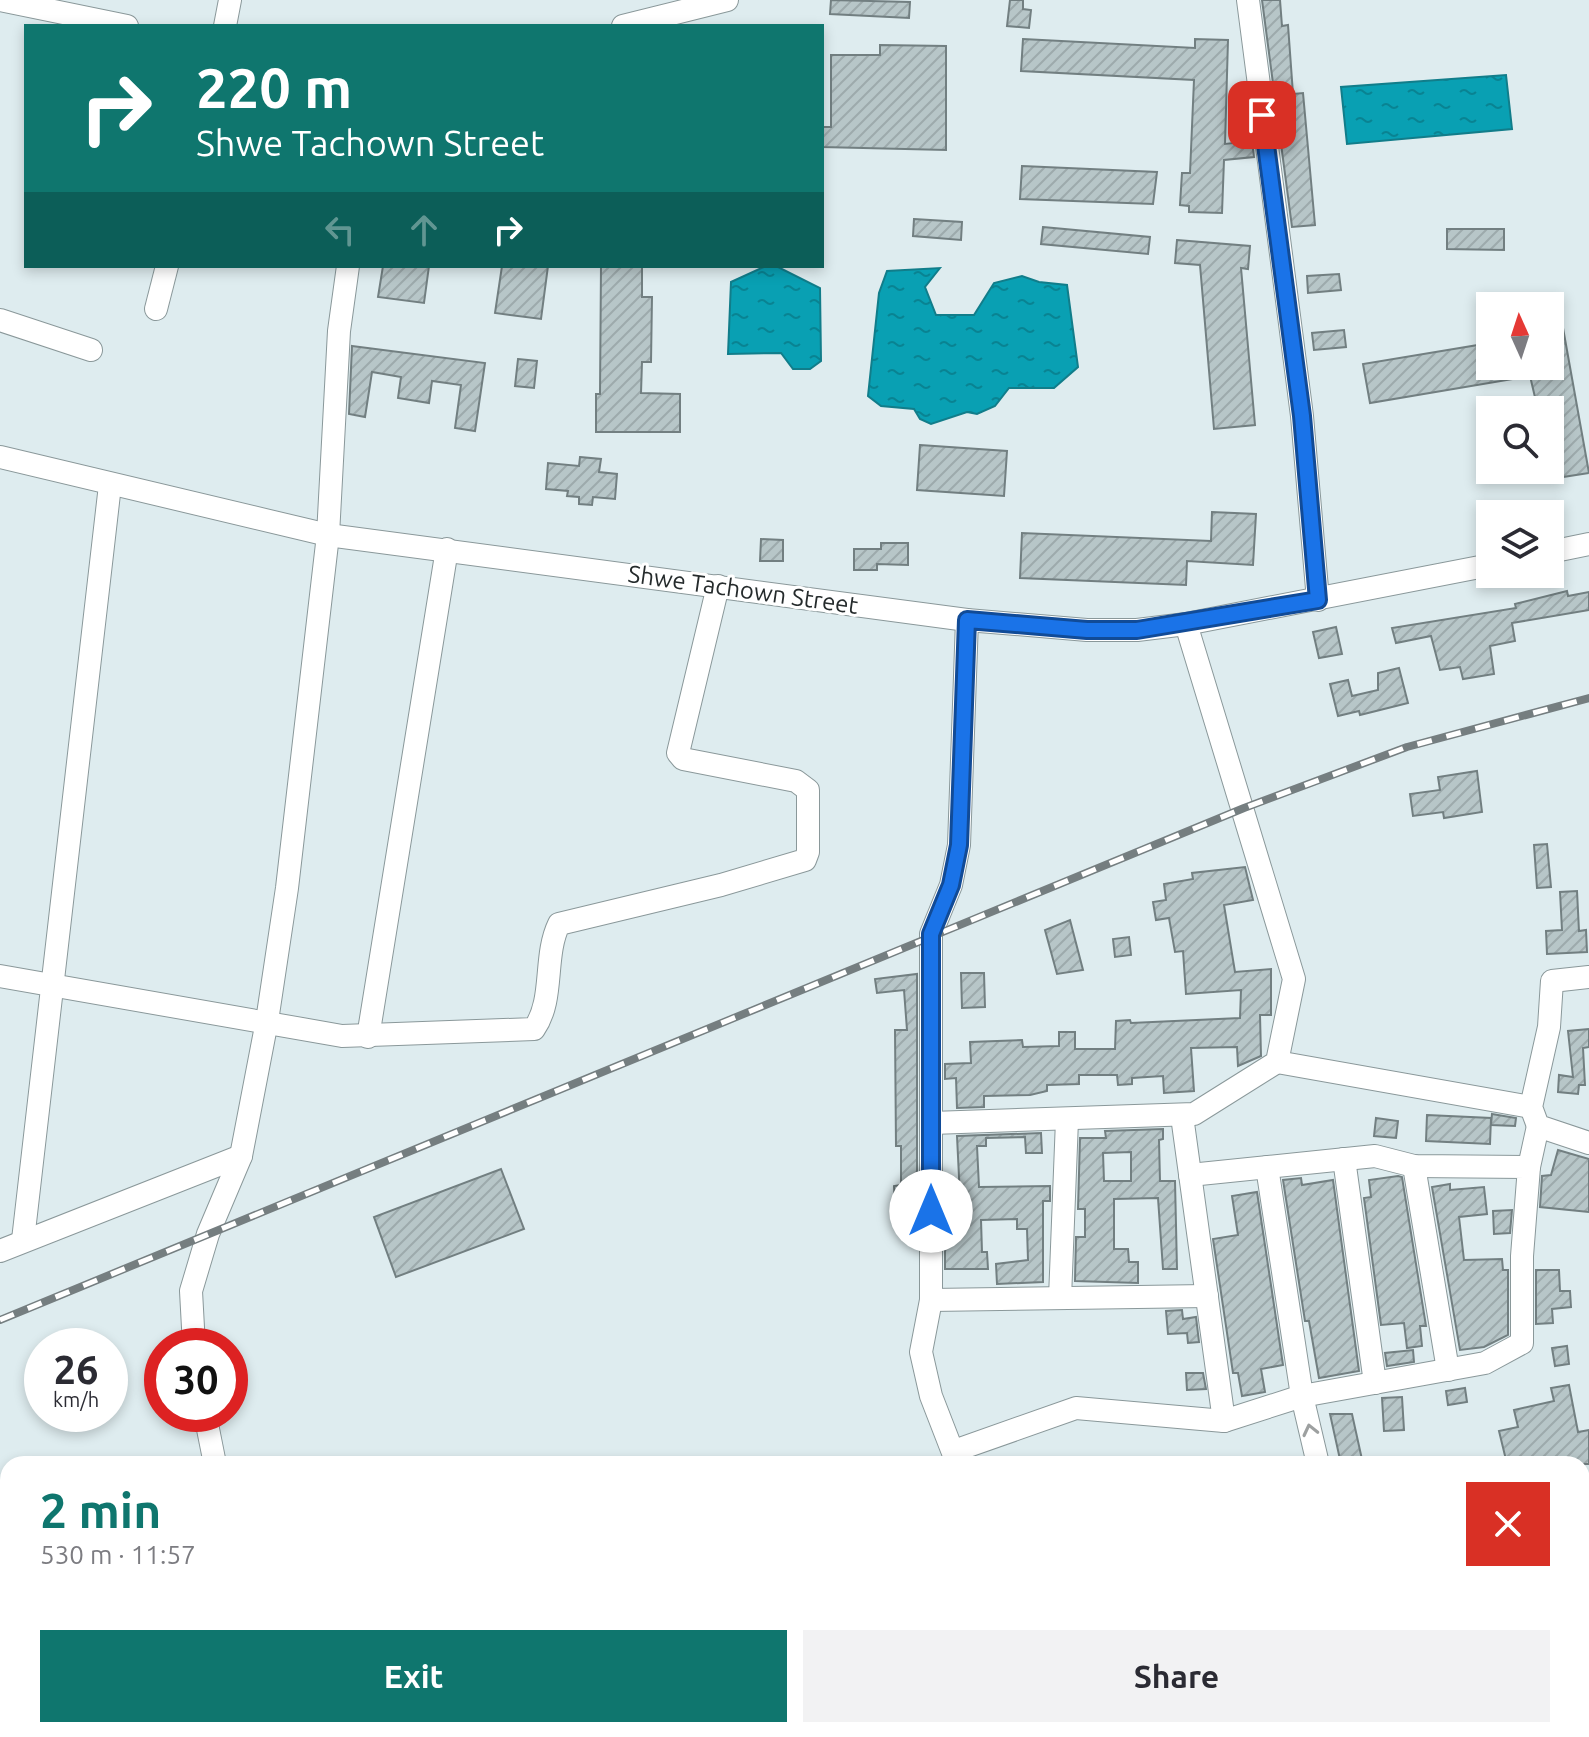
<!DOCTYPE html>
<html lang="en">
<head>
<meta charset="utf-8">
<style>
  :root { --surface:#fff; --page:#f2f2f3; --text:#2b2b33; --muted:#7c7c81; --accent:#0f766e }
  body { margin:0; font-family:Ubuntu,sans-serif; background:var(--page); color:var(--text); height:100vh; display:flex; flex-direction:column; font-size:30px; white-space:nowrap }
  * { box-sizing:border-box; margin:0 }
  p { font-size:26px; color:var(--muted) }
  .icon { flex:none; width:44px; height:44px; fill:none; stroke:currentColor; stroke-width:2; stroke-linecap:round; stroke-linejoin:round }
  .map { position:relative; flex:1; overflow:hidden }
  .details { position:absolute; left:0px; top:1456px; width:1590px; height:282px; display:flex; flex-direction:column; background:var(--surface); border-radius:24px 24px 0 0; box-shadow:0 4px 12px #0003 }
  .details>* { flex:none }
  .hud { position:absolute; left:24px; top:24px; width:800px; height:244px; border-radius:0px; box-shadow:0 4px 12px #0003; background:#0f766e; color:#fff; overflow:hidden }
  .needle { width:52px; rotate:357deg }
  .controls { position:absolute; left:1476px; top:292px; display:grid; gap:16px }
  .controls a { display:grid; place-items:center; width:88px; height:88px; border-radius:0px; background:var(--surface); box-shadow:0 4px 12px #0003; font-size:40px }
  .speed { position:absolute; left:24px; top:1328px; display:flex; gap:16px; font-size:40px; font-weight:700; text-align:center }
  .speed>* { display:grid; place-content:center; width:104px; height:104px; border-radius:50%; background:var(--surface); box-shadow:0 4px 12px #0003; line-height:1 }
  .speed small { font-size:20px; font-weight:400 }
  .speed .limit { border:12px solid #d22; background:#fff; color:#111 }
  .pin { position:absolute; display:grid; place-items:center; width:68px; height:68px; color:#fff; margin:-34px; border-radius:16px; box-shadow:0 4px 12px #0006 }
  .me { position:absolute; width:88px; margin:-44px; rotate:0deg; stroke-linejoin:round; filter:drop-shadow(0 0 6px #0008) }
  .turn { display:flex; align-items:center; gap:28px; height:168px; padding:0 40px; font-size:36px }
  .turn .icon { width:104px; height:104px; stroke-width:2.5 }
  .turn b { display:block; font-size:56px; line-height:68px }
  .lanes { display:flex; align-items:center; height:76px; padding:0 40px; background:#0003; justify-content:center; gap:40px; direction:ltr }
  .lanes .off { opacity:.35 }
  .round { display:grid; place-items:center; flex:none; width:84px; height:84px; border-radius:0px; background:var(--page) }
  .head { display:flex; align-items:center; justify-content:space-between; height:136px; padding:0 40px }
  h1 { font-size:48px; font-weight:700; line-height:60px; color:var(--accent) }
  .action { display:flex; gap:16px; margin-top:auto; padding:16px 40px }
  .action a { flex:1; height:92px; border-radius:0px; background:var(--accent); color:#fff; font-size:32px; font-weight:700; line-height:92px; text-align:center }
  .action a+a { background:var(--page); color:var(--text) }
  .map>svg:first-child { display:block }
</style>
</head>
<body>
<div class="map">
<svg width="1589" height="1737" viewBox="0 0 1589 1737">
  <defs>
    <pattern id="water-ripples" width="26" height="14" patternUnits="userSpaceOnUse" patternTransform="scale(2)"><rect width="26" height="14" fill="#09a0b3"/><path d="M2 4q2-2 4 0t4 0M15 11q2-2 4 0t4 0" fill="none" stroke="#098392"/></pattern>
    <pattern id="building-hatch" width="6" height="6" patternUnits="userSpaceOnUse" patternTransform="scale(2)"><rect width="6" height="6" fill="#b7c6c8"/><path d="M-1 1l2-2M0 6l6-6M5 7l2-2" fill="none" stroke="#9daaac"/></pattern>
  </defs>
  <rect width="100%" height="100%" fill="#deecef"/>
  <g fill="url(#water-ripples)" stroke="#117d8a" stroke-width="2">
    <polygon points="1506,75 1512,129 1347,144 1341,87"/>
    <polygon points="766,266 776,266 820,288 821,361 810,369 793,369 781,353 728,354 731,282"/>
    <polygon points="940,268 925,287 936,315 974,315 994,283 1022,276 1039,282 1067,285 1078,367 1054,388 1009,388 995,406 977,414 967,412 931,424 920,419 914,409 881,406 868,396 879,293 887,271"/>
  </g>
  <g fill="url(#building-hatch)" stroke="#727f81" stroke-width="2" fill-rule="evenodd">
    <polygon points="831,0 910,2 909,18 830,14"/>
    <polygon points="1010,0 1023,0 1023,9 1031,10 1029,28 1007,26"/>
    <polygon points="1262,0 1280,0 1282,26 1288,25 1293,94 1303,93 1315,225 1292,227"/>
    <polygon points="1023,39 1195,48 1195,39 1228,40 1225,144 1252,141 1254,157 1224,160 1222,213 1189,212 1189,206 1180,205 1182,173 1190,173 1194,80 1021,71"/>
    <polygon points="880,45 946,46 946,150 822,147 822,127 831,127 831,55 880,55"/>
    <polygon points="1022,166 1157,172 1153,204 1020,199"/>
    <polygon points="914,219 962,222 961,240 913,236"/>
    <polygon points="1043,227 1150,237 1148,254 1041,244"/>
    <polygon points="1447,229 1504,229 1504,250 1447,249"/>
    <polygon points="1177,240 1250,246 1248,269 1241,268 1255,425 1214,429 1200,265 1175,263"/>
    <polygon points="383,266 429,266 424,303 378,297"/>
    <polygon points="502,266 548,266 541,319 495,313"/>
    <polygon points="601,266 642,266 642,297 652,297 651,362 642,362 641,393 680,394 680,432 596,432 596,394 600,394"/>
    <polygon points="1339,274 1341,290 1308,293 1307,276"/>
    <polygon points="1563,328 1589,473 1550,479 1550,410 1538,410 1530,376 1370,403 1363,364 1490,343 1490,366 1550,366 1550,331"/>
    <polygon points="1344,330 1346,347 1314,350 1312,333"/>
    <polygon points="352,346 485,363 475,431 455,428 461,385 432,381 429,403 398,398 401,377 372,372 365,417 349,414"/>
    <polygon points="518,359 537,361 534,388 515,386"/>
    <polygon points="920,445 1007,451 1004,496 917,490"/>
    <polygon points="580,457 601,459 599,472 617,474 615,499 593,497 592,505 579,504 579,497 567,496 568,491 546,489 548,463 579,466"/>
    <polygon points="1212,512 1256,514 1253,565 1187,561 1186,585 1020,578 1022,533 1211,541"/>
    <polygon points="761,539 783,540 783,561 760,561"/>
    <polygon points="881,543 908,543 908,565 877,564 877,570 854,570 854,549 881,549"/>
    <polygon points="1567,591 1568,596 1589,592 1589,610 1512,623 1515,641 1490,646 1494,674 1463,679 1460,667 1440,670 1431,636 1396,643 1392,628 1516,608 1515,604"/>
    <polygon points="1336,627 1342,654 1319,658 1313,632"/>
    <polygon points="1399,668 1408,703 1360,715 1359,711 1338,716 1330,684 1348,680 1352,696 1378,690 1378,673"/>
    <polygon points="1477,771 1482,812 1444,818 1443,812 1413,816 1410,794 1440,790 1438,777"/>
    <polygon points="1547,844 1551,887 1537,888 1534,845"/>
    <polygon points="1245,867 1253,900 1224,905 1235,972 1271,969 1271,1015 1260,1015 1261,1056 1238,1066 1237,1047 1191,1048 1194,1091 1164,1093 1163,1076 1132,1078 1132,1084 1118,1085 1117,1075 1079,1075 1079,1084 1047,1085 1047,1091 1030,1095 984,1096 984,1107 957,1108 956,1078 945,1079 945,1064 971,1063 970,1042 1022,1040 1023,1047 1059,1046 1059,1032 1075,1032 1075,1049 1115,1049 1116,1021 1130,1020 1131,1023 1240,1018 1241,990 1186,994 1183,951 1175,952 1169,918 1156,920 1153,902 1166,900 1164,884 1193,879 1192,873"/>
    <polygon points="1577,891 1579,931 1586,930 1587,952 1547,954 1546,931 1562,930 1560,892"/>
    <polygon points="1070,920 1083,970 1057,974 1045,930"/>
    <polygon points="1129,937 1131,955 1115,957 1113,939"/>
    <polygon points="961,973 984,973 985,1007 962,1008"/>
    <polygon points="917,974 917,1208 895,1209 894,1186 901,1185 901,1146 896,1146 895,1030 907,1030 904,990 877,993 875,979"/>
    <polygon points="1589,1029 1589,1047 1583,1048 1585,1085 1579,1085 1578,1094 1558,1092 1559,1075 1573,1077 1568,1031"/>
    <polygon points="1492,1114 1516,1118 1515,1126 1491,1125"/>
    <polygon points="1427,1115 1491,1118 1490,1144 1426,1141"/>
    <polygon points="1376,1118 1398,1121 1396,1138 1374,1136"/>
    <path d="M1163,1129V1139L1159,1140L1160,1181H1175L1177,1269H1163L1158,1198L1114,1199V1249H1128L1129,1262H1138V1283L1075,1281L1076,1237H1085V1209H1078L1080,1138H1106L1105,1131ZM1131,1152V1181H1104L1103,1153Z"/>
    <polygon points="1041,1133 1042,1153 1026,1153 1025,1137 986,1138 986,1146 977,1146 979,1187 1050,1186 1050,1201 1043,1201 1043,1282 997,1284 996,1264 1028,1260 1027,1229 1017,1229 1017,1219 981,1220 982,1252 987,1252 988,1269 945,1269 945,1219 961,1218 957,1136"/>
    <polygon points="1558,1150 1589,1159 1589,1212 1540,1207 1542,1176 1551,1175"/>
    <polygon points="501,1169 524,1229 396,1277 374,1217"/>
    <polygon points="1398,1176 1402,1177 1426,1326 1420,1326 1422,1346 1407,1348 1404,1323 1381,1325 1364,1198 1371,1197 1369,1180"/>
    <polygon points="1301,1178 1302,1185 1333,1180 1359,1371 1319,1378 1309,1321 1305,1321 1283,1180"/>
    <polygon points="1450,1184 1450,1190 1484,1187 1487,1214 1459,1217 1464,1260 1502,1259 1503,1270 1508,1270 1508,1335 1484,1347 1460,1350 1432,1187"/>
    <polygon points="1257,1192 1283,1365 1261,1369 1265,1392 1242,1396 1238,1373 1233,1373 1213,1239 1238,1235 1232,1196"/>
    <polygon points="1512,1210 1510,1233 1494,1234 1493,1211"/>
    <polygon points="1536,1270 1559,1270 1560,1291 1570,1291 1571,1307 1552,1309 1553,1323 1536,1324"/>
    <polygon points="1182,1310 1183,1319 1196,1317 1199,1342 1188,1343 1187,1333 1168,1334 1166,1311"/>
    <polygon points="1567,1346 1569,1364 1555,1366 1552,1348"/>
    <polygon points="1413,1350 1414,1362 1387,1366 1385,1353"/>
    <polygon points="1186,1373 1203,1373 1206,1389 1187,1390"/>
    <polygon points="1569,1385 1578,1432 1589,1430 1589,1464 1507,1464 1499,1431 1518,1427 1514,1410 1554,1401 1551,1388"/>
    <polygon points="1465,1388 1467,1402 1448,1405 1446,1391"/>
    <polygon points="1402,1397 1404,1430 1384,1431 1382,1398"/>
    <polygon points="1330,1414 1352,1414 1363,1464 1341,1464"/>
  </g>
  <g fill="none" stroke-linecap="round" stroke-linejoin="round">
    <defs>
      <g id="street">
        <polyline points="0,0 127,26"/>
        <polyline points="1248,0 1302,416 1318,600"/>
        <polyline points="225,26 230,0"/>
        <polyline points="623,26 727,0"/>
        <polyline points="156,309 167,266"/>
        <polyline points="0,320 91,350"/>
        <polyline points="0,457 328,535 967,620 1087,630 1137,630 1186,624 1490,565"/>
        <polyline points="1550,552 1589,544"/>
        <path d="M0,976L342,1036L534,1029C555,999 543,957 559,924L721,885L805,860L808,852V790L796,781L683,759L678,753L718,586"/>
        <polyline points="1589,977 1552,981 1549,1027 1531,1107 1538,1126 1589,1143"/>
        <polyline points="368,1037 447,549"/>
        <polyline points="1277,1062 1531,1107"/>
        <polyline points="1182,1116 1224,1421"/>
        <polyline points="932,1123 1194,1114 1277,1062 1294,979 1186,624"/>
        <polyline points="1344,1159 1375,1383"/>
        <polyline points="1414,1166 1448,1370"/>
        <polyline points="1267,1167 1302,1396 1318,1464"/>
        <polyline points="1529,1167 1538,1126"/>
        <polyline points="23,1240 110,485"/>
        <polyline points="0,1251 241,1156"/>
        <polyline points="1060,1298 1067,1120"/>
        <polyline points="931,1300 1207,1296"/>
        <polyline points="194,1346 191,1291 208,1234 241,1156 267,1021 287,888 328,535 339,331 348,266"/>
        <polyline points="205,1414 215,1464"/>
        <polyline points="954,1451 1076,1408 1224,1421 1302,1396 1485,1363 1522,1343 1522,1256 1529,1167 1414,1166 1375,1156 1190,1175"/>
        <polyline points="957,1463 931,1396 921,1352 931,1300 931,934 951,885 959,845 967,620"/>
        <polyline points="0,1509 4,1509"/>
        <polyline points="273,1730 276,1737"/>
        <polyline points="692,1730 693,1737"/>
        <polyline points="1514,1730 1515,1737"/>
        <polyline points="228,1737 244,1730"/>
      </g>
      <g id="primary">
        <polyline points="1582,1558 1589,1556"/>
        <polyline points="1582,1587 1589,1586"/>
        <polyline points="990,1737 1008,1730"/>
        <polyline points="1055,1737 1075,1730"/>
      </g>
    </defs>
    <use href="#street" stroke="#8a989a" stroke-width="24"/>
    <use href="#primary" stroke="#c6c8c8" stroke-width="36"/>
    <use href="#street" stroke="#fff" stroke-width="22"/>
    <use href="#primary" stroke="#daa9b0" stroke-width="34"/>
    <defs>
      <polyline id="rail" points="0,1320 1244,808 1407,747 1589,698"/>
    </defs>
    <use href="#rail" stroke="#757e80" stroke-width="8"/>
    <use href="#rail" stroke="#fff" stroke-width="5" stroke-dasharray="15" stroke-linecap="butt"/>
  </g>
  <defs><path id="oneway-chevron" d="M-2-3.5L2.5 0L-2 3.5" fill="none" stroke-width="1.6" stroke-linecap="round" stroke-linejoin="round" transform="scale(2)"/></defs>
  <use stroke="#9da0a0" href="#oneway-chevron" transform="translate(1310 1430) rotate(-103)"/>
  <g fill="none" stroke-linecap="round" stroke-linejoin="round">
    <defs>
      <polyline id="route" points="931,1211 931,934 951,885 959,845 967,620 1087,630 1137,630 1318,600 1302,416 1262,115"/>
    </defs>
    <use href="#route" stroke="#114b97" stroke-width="20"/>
    <use href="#route" stroke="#1a73e8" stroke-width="14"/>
  </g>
  <g text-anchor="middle" stroke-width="6" stroke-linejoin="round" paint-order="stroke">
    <g font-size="24" fill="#252b2c" stroke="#fff">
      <text transform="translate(743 590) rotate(8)" y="8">Shwe Tachown Street</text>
    </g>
  </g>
</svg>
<div class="controls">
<a><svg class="needle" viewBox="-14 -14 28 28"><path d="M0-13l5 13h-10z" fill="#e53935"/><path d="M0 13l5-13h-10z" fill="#7c7c81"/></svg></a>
<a><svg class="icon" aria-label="search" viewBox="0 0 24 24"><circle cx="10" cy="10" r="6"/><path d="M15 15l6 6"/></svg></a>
<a><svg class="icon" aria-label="layers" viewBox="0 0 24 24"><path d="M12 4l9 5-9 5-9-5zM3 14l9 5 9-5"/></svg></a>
</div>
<div class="speed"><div>26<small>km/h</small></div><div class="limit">30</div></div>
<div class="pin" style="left:1262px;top:115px;background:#d93025"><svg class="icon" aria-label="arrive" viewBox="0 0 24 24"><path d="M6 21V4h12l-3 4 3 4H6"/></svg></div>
<svg class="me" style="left:931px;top:1211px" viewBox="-20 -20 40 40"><circle r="19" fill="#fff"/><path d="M0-13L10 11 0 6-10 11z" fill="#1a73e8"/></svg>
<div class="hud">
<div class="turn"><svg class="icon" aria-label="right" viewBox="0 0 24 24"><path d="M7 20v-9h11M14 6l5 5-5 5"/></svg><div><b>220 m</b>Shwe Tachown Street</div></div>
<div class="lanes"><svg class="icon off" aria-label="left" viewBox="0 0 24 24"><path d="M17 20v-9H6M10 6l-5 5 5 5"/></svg><svg class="icon off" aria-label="ahead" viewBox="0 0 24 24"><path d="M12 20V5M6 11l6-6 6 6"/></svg><svg class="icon" aria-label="right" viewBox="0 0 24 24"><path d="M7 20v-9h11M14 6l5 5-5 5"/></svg></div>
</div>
<section class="details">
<div class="head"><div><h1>2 min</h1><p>530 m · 11:57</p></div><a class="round" style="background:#d93025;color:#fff"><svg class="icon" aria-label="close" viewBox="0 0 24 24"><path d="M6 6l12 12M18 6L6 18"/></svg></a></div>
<div class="action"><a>Exit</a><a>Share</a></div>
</section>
</div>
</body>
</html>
